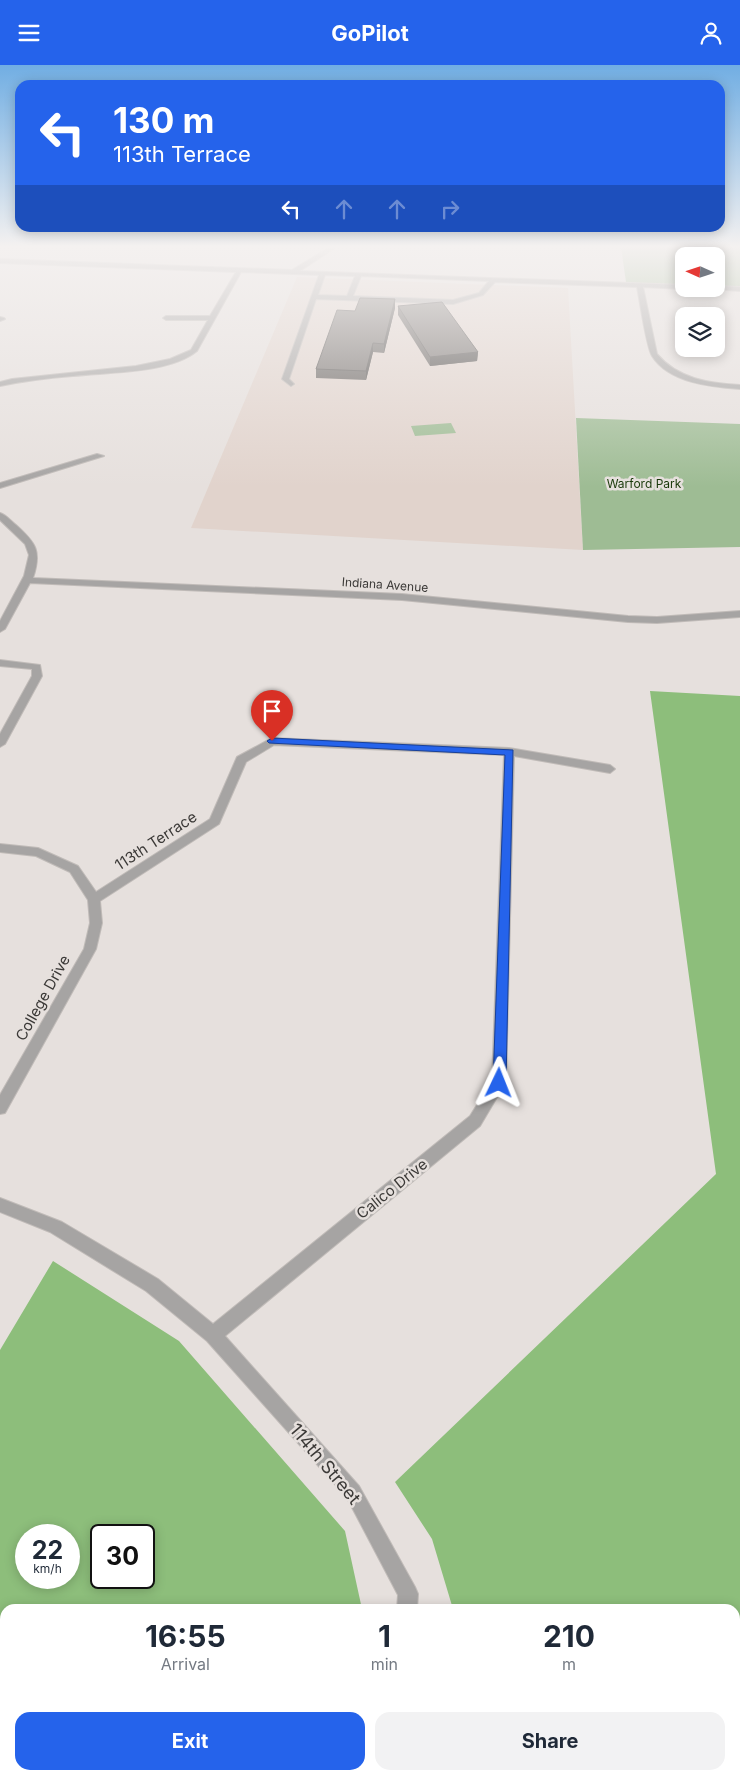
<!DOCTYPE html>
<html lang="en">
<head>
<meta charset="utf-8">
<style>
  :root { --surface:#fff; --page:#f2f2f3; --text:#1f2937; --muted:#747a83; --accent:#2563eb }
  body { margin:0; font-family:Inter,sans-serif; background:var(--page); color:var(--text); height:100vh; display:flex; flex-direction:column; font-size:19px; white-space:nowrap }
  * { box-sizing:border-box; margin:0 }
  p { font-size:16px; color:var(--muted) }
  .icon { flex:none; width:28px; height:28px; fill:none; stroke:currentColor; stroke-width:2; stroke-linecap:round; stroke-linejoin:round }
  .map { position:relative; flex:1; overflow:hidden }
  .panel { position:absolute; left:0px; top:1539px; width:740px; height:176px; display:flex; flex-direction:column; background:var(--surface); border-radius:15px 15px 0 0; box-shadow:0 2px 12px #0003 }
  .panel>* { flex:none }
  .hud { position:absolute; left:15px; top:15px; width:710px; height:152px; border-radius:15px; box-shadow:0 2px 12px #0003; background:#2563eb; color:#fff; overflow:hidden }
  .needle { width:32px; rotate:273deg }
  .tools { position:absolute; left:675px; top:182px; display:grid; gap:10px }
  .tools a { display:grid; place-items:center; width:50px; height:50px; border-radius:10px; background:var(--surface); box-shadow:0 2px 12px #0003; font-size:25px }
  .speed { position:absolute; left:15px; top:1459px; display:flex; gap:10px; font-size:25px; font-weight:700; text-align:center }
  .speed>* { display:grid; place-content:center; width:65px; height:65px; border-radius:50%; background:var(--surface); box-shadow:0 2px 12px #0003; line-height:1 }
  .speed small { font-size:12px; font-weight:400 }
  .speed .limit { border:2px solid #111; border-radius:8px; background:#fff; color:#111 }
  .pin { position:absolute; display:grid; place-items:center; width:42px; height:42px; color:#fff; margin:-51px -21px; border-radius:50% 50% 50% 0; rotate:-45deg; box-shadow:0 0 5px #0007 }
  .pin .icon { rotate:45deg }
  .me { position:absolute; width:55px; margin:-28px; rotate:2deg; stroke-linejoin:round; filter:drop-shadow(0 0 4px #0008) }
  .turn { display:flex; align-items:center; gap:18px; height:105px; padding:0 15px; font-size:22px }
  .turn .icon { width:65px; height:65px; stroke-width:2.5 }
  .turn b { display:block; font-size:35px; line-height:42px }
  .lanes { display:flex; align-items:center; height:48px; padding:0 15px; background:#0003; justify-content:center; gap:25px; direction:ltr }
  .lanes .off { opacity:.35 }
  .eta { display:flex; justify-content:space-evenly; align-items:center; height:85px; text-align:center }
  .eta b { font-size:30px; font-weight:700; line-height:35px }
  .primary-button { display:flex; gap:10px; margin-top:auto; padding:10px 15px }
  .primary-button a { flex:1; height:58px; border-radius:15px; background:var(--accent); color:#fff; font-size:20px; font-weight:700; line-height:58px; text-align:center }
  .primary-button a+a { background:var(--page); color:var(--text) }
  header { display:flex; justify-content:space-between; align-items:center; height:65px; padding:0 15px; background:var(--accent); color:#fff; font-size:22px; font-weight:700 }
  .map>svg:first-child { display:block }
</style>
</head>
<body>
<header><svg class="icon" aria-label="menu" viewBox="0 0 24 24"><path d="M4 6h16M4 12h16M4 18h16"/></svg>GoPilot<svg class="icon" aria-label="person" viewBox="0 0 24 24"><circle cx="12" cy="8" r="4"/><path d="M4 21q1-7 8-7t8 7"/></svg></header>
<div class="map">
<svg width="740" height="1714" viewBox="0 0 740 1714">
  <rect width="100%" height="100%" fill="#e6e0dd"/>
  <polygon fill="#e1d3cc" points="297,212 568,223 583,485 191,463"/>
  <g fill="#9ebc94">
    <polygon points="621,182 740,182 740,223 716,222 716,191 684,191 684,221 628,219 626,217"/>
    <polygon points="576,353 740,359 740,482 583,485"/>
    <polygon points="451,358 456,368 415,371 411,361"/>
  </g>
  <g fill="#8dbe7b" fill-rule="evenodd">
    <polygon points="650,626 740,631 740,1714 444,1714 445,1710 735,1710 735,1544 453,1544 432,1474 395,1417 716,1109"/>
    <path d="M53,1196L179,1276L345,1466L362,1544H5V1710H353L352,1714H0V1285ZM26,1470H69V1512H26ZM101,1470H144V1512H101Z"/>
  </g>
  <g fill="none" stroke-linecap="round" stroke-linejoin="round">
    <defs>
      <g id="minor">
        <path d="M330,182H336L300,206L684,220V224L643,222L657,289C678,314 709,318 740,320V324C711,322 669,318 652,291C646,281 640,236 637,222L495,217L483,230L453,239L316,234L289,314L294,319L291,321L282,314L319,210L241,207L197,286C169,309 108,307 73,311C48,313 24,316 0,321V317L12,314L136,301L170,294L191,285L208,255H166L163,253L166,251H210L236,207L0,198V194L292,205ZM325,210L355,211L347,231L318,230ZM361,211L489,216L479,228L453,235L353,231Z"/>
        <polygon points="716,221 740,222 740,226 714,224"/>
        <polygon points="0,252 4,253 5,254 0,256"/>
        <polygon points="97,389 104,391 0,423 0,418"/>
        <path d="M0,448C6,450 11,456 16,460C36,478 42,486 33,513L402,529L628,551L657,552L740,546V552L657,558L628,557L402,535L30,518L5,564L0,567V556L24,511L29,490L25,479L0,455Z"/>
        <polygon points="0,595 40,600 42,611 5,679 0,682 0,669 32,611 32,604 0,601"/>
        <polygon points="272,673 509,683 610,700 615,704 610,708 514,691 506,1017 480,1061 225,1271 359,1421 415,1522 418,1529 417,1544 397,1544 398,1530 347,1433 207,1276 146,1226 50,1167 0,1147 0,1133 62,1157 158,1214 213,1259 470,1051 492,1016 504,690 274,680 246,697 219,759 100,836 102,858 96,884 5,1048 0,1049 0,1030 84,884 90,858 88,835 70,807 36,791 0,787 0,779 38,783 78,801 96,827 210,754 237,692"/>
        <rect x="381" y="1710" width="22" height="4"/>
      </g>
    </defs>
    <use href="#minor" stroke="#c0bbb8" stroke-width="2"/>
    <use href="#minor" fill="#a6a4a3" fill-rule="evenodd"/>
  </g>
  <g fill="#66625f">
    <polygon points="395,234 395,243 384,288 373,287 366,315 316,313 316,304 355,246"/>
    <polygon points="398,241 478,287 477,296 430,301 398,250"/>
  </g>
  <g fill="#53504e">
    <polygon points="395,234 395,243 384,288 384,279"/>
    <polygon points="373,278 373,287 366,315 366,306"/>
    <polygon points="478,287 477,296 430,301 430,292"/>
  </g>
  <g fill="#77726f" stroke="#53504e">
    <polygon points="360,233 395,234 384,279 373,278 366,306 316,304 337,245 355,246"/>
    <polygon points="442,237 478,287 430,292 398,241"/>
  </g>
  <linearGradient id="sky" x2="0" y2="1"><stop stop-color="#71aee3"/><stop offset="0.43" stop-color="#f4f1f0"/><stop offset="1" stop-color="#f4f1f0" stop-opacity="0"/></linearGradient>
  <rect width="740" height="422" fill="url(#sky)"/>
  <polygon fill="#2563eb" stroke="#184099" points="272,673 513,685 506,1018 504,1021 495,1021 493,1018 505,690 269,678 267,676"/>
  <g text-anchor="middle" stroke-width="5" stroke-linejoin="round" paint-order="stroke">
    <g font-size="12" fill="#19390a" stroke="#e6e0dd">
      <text x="644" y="423">Warford Park</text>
    </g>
    <g font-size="12" fill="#3b3937" stroke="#e6e0dd">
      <text transform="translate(385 520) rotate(4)" y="4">Indiana Avenue</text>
    </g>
    <g font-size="15" fill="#3b3937" stroke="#e6e0dd">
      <text transform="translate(156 776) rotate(-33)" y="5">113th Terrace</text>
      <text transform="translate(43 933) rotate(-61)" y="5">College Drive</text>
      <text transform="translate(392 1124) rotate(-39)" y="5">Calico Drive</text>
    </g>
    <g font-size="18" fill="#3b3937" stroke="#e6e0dd">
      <text transform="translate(325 1399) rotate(50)" y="6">114th Street</text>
    </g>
  </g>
</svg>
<div class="tools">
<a><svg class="needle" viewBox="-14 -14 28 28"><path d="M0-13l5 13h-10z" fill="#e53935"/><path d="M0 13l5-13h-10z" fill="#747a83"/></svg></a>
<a><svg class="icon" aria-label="layers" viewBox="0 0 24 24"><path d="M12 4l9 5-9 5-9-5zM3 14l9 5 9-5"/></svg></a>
</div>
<div class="speed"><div>22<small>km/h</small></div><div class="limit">30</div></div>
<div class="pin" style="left:272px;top:676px;background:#d93025"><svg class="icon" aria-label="arrive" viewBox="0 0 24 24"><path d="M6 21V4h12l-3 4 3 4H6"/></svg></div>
<svg class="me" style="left:499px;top:1018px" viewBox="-20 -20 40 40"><path d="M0-17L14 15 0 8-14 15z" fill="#2563eb" stroke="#fff" stroke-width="4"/></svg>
<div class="hud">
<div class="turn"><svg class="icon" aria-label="left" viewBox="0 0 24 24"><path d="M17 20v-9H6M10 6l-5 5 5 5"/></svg><div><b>130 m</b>113th Terrace</div></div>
<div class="lanes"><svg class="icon" aria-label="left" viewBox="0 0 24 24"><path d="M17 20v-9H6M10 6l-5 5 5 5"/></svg><svg class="icon off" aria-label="ahead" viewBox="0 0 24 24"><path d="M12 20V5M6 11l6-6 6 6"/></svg><svg class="icon off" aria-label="ahead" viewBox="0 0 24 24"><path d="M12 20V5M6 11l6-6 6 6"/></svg><svg class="icon off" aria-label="right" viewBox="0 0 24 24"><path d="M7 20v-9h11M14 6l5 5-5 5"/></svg></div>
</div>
<section class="panel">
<div class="eta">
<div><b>16:55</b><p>Arrival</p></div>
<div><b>1</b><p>min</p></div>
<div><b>210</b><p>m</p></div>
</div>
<div class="primary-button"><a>Exit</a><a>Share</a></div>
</section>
</div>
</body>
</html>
